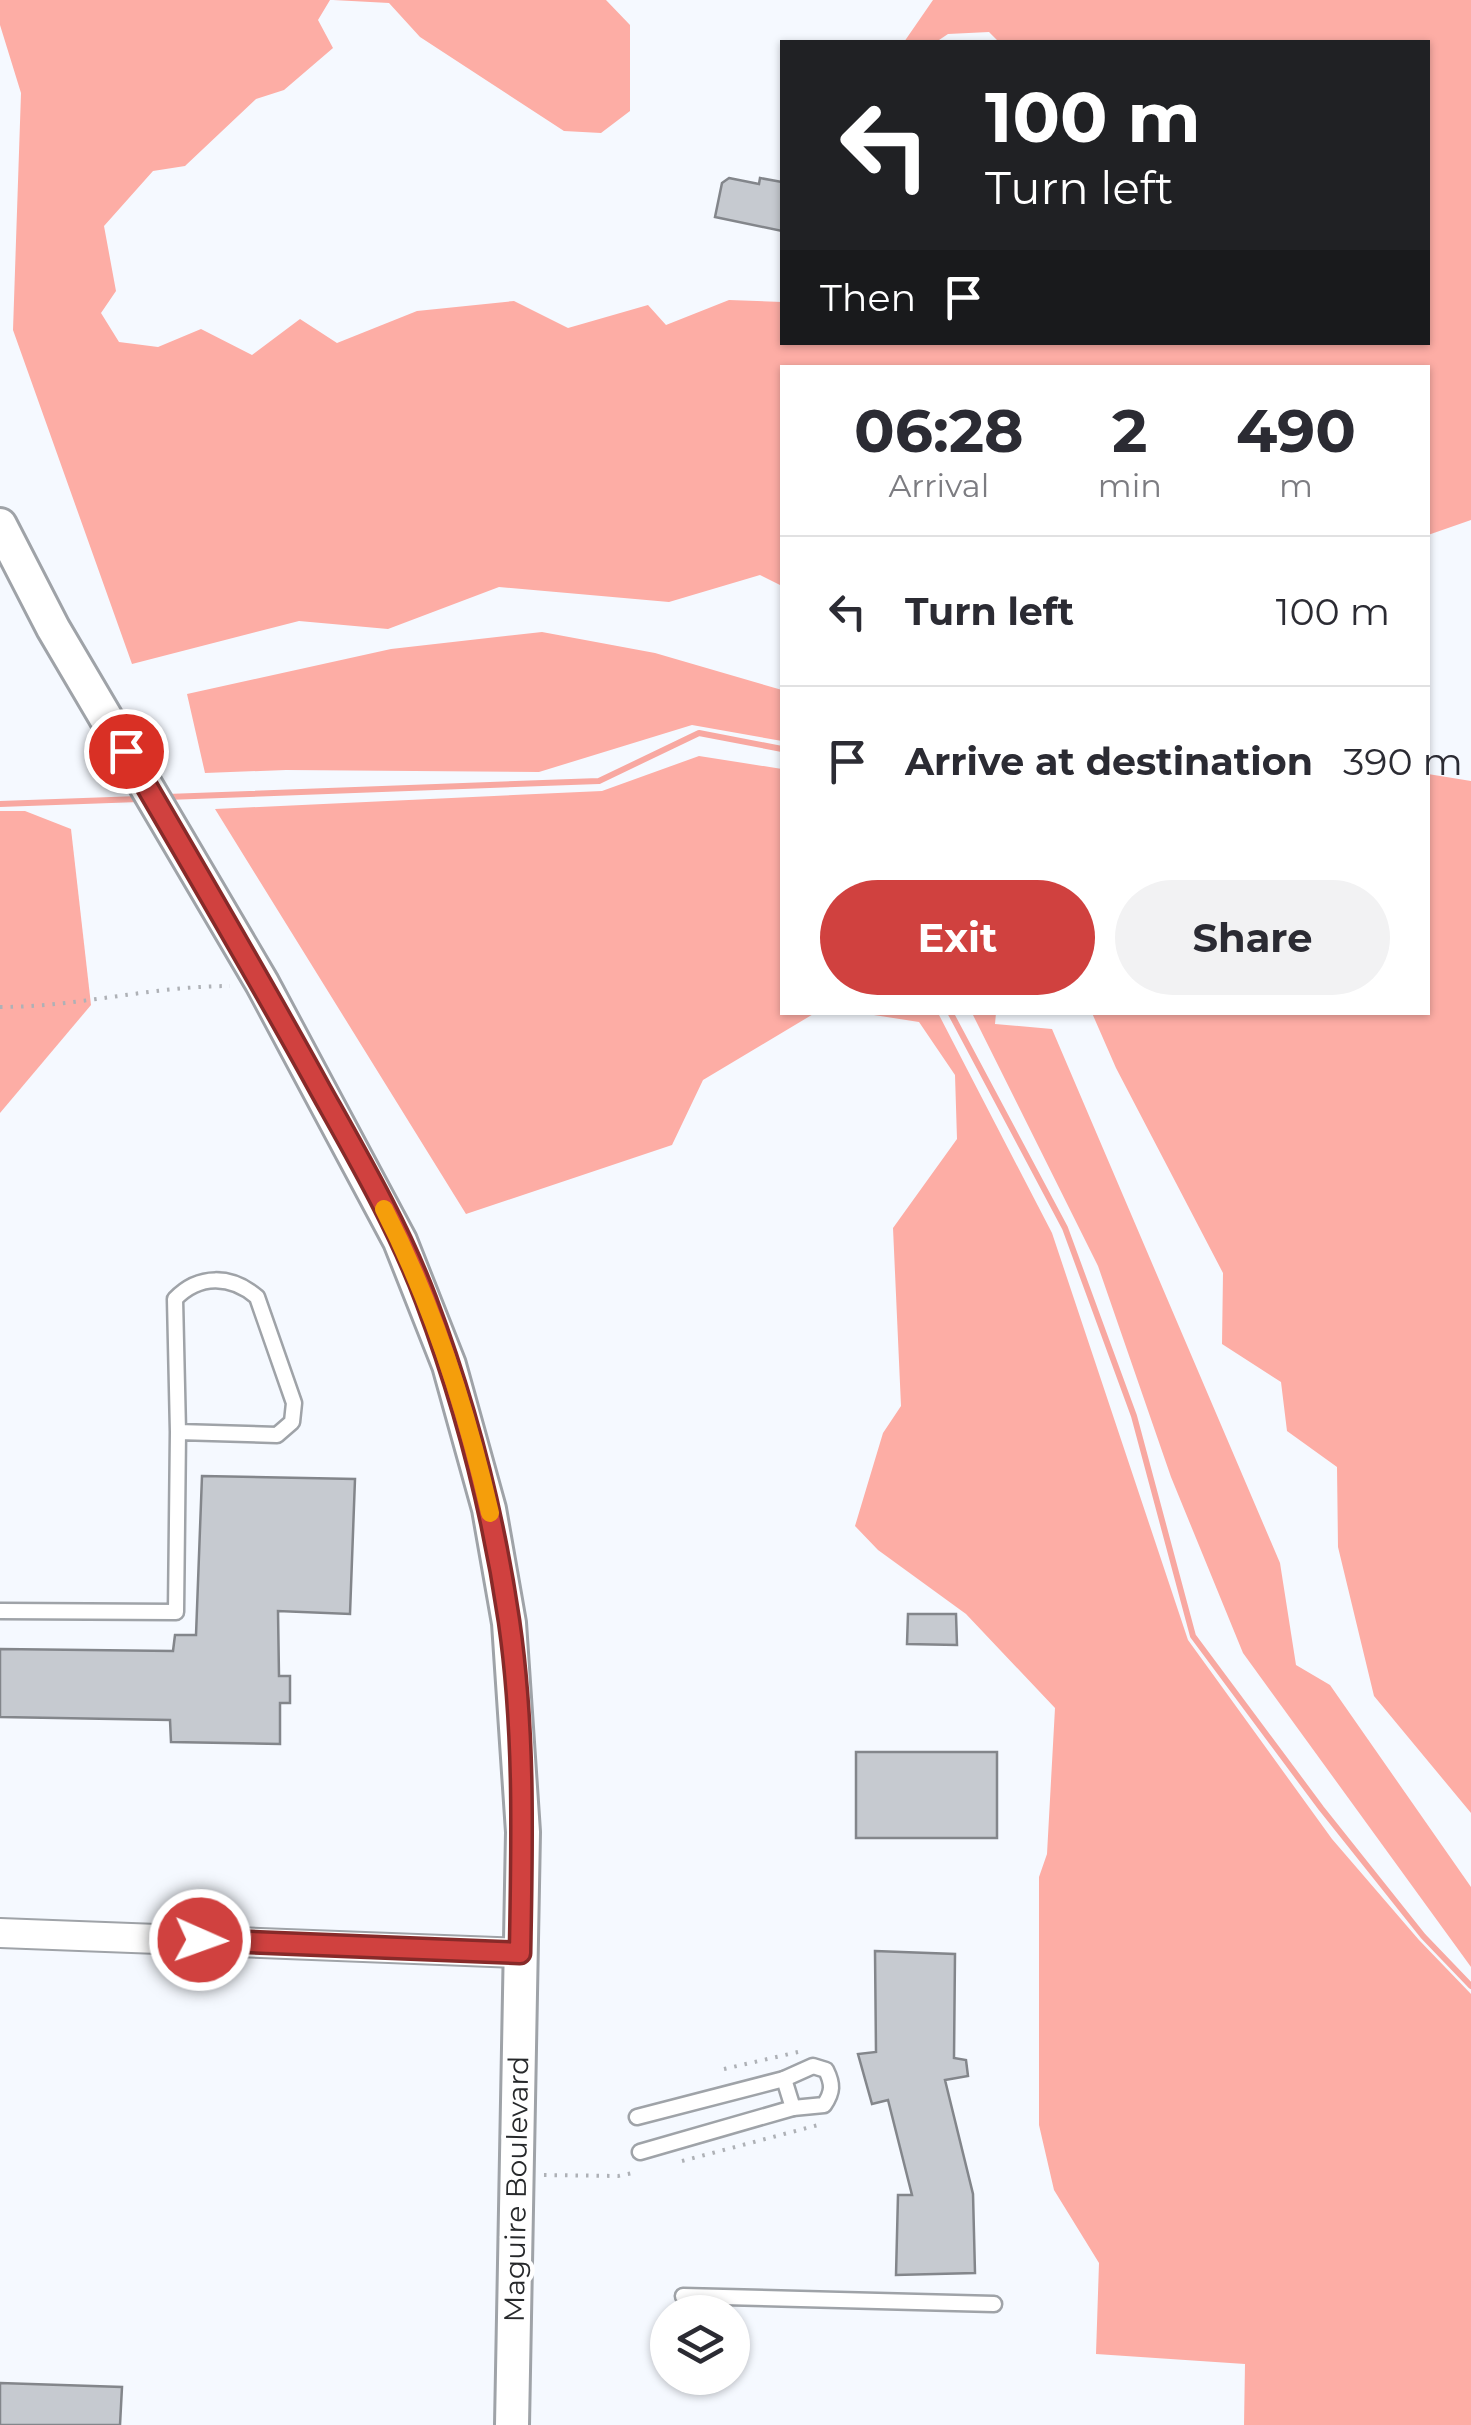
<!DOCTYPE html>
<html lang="en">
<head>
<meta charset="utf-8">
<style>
  :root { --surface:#fff; --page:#f2f2f3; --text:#2b2b33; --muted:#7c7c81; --line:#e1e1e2; --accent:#d0413f }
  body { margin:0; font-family:Montserrat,sans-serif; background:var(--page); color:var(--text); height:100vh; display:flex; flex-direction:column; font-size:38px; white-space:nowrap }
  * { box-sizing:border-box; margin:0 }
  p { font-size:32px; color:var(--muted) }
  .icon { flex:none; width:55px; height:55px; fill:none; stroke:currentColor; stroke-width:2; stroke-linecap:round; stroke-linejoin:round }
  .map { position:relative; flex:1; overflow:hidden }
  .panel { position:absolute; left:780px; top:365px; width:650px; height:650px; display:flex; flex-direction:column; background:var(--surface); border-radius:0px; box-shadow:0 2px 8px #0004 }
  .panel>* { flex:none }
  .hud { position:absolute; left:780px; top:40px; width:650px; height:305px; border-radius:0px; box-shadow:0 2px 8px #0004; background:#202124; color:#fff; overflow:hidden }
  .controls { position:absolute; left:650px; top:2295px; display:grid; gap:20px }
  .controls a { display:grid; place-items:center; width:100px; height:100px; border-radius:50%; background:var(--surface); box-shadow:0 2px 8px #0004; font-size:50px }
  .pin { position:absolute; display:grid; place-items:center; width:85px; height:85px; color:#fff; margin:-42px; border:5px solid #fff; border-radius:50%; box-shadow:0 2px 10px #0007 }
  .me { position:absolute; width:110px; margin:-55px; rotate:92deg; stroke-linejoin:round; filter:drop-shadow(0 0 8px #0008) }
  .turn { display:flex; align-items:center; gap:35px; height:210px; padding:0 40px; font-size:45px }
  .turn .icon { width:130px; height:130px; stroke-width:2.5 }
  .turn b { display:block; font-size:70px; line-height:85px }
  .then { display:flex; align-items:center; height:95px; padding:0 40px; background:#0003; gap:20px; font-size:38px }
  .eta { display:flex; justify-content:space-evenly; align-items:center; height:170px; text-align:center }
  .eta b { font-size:60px; font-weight:700; line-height:70px }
  .button { display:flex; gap:20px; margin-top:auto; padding:20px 40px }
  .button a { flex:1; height:115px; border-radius:60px; background:var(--accent); color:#fff; font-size:40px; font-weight:700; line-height:115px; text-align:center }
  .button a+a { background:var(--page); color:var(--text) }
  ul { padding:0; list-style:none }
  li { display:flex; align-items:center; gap:30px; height:150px; padding:0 40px; border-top:2px solid var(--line) }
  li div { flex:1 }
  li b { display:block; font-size:38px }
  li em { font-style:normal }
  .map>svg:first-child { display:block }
</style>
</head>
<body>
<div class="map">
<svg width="1471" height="2425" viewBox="0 0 1471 2425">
  <rect width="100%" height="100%" fill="#f5f9ff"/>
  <g fill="#fdada5">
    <polygon points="0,0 330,0 318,20 333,48 284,90 256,99 185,166 153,171 104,226 116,291 101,313 119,342 158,347 201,329 252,355 300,319 337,343 417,311 514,301 568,328 648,305 666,325 729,300 782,302 782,342 1428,342 1428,42 999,42 989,32 948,34 936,42 904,42 933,0 1471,0 1471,520 1428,535 1428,368 782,368 782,586 760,575 669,602 499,587 388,629 299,621 132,664 13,330 21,93 0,25"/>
    <polygon points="333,0 606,0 630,25 630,111 601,133 564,131 420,37 389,3"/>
    <polygon points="542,632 655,653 782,690 782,741 692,725 539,772 286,770 205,773 187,694 391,649"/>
    <polygon points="699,756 782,769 782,1012 815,1013 703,1080 672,1145 466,1214 215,809 602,791"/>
    <polygon points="1428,774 1471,781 1471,1813 1374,1696 1338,1547 1337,1467 1287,1431 1281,1382 1222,1344 1223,1273 1116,1068 1092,1013 1428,1012"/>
    <polygon points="0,811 25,811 71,829 91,1005 0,1113"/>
    <polygon points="861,1013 938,1013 1052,1233 1188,1640 1332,1839 1419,1940 1471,1994 1471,2425 1244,2425 1245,2364 1096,2354 1099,2263 1054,2190 1039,2125 1039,1877 1047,1854 1055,1708 966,1614 878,1550 855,1526 883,1433 901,1406 893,1228 957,1139 955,1075 919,1022"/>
    <polygon points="972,1013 996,1013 995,1024 1052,1029 1280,1563 1296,1665 1330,1685 1471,1887 1471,1967 1243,1653 1171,1477 1098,1266"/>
  </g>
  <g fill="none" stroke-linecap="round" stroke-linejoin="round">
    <g stroke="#f8a8a1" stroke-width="6">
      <polyline points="167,797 599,781 699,733 782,749"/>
      <polyline points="0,804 139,799"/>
      <polyline points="950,1012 1065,1228 1134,1416 1193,1636 1321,1808 1423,1936 1471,1986"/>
    </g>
  </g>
  <g fill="#c6cad0" stroke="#83868b" stroke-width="2.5">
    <polygon points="729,178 759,184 760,178 782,182 782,231 715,217 722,183"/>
    <polygon points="202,1476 355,1479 350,1614 278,1611 279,1676 290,1676 290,1703 280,1703 280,1744 171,1742 170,1720 0,1717 0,1649 173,1651 175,1635 196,1635"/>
    <polygon points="908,1614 956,1614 957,1645 907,1644"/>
    <rect x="856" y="1752" width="141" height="86"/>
    <polygon points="875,1951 955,1954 954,2058 966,2060 968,2076 945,2080 973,2194 975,2273 896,2275 898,2195 912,2195 888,2100 872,2104 858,2054 876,2052"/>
    <polygon points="0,2383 122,2387 120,2425 0,2425"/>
  </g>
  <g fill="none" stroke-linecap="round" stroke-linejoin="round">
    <defs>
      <g id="service">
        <path d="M0,1611L176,1612L178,1432L175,1299C199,1274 231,1275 257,1297L294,1403L292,1422L277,1435L178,1432"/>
        <path d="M784,2079L813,2066L826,2070C833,2084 833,2092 824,2105L793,2108"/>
        <polyline points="637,2117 784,2079 793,2108 640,2152"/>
        <polyline points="683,2296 994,2304"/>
      </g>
      <polyline id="minor" points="0,1933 520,1953"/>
      <polyline id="tertiary" points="0,525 53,628 262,983 400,1241 449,1365 489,1509 509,1623 523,1832 512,2425"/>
    </defs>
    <use href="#service" stroke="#9fa3a8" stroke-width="19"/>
    <use href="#minor" stroke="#9fa3a8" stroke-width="32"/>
    <use href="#tertiary" stroke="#9fa3a8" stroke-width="38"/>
    <g stroke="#aeb1b6" stroke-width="4" stroke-dasharray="2.5 8" stroke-linecap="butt">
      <path d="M0,1007C78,1007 152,986 230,986"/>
      <polyline points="724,2069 798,2052"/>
      <polyline points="682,2161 822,2124"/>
      <polyline points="544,2175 618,2176 638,2172"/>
    </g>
    <use href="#service" stroke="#fff" stroke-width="14"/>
    <use href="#minor" stroke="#fff" stroke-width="28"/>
    <use href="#tertiary" stroke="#fff" stroke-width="32"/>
  </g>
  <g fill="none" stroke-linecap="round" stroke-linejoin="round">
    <defs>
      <path id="route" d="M126,751C192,864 258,976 321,1091C359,1159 399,1228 426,1300C465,1404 493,1512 509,1621C525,1731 522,1843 520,1953L200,1940"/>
    </defs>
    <use href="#route" stroke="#872a29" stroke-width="25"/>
    <use href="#route" stroke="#d0413f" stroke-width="18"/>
    <path stroke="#f59e0b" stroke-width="18" d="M384,1209C433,1305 466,1408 490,1513"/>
  </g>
  <g text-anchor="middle" stroke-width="9" stroke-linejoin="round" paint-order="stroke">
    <g font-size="28" fill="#27292b" stroke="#fff">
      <text transform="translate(516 2189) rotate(-89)" y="10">Maguire Boulevard</text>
    </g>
  </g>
</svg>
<div class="controls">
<a><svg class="icon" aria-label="layers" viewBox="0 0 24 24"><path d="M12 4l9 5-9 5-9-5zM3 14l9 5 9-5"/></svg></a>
</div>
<div class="pin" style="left:126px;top:751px;background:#d93025"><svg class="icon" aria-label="arrive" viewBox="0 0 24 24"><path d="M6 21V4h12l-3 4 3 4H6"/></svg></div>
<svg class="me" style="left:200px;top:1940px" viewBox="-20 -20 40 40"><circle r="17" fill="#d0413f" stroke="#fff" stroke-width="3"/><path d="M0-11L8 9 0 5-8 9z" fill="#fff"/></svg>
<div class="hud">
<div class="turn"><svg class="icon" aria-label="left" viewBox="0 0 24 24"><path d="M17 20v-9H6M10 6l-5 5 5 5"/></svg><div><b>100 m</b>Turn left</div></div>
<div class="then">Then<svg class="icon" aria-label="arrive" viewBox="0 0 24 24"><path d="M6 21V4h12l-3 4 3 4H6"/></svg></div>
</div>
<section class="panel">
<div class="eta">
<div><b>06:28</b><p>Arrival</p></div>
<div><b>2</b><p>min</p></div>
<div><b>490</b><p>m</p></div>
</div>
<ul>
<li><svg class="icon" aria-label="left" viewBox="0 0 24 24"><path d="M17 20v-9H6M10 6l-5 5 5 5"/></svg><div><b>Turn left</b></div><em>100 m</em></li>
<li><svg class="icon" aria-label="arrive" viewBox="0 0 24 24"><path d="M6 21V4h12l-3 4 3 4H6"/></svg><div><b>Arrive at destination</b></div><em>390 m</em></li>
</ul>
<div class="button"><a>Exit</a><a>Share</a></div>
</section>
</div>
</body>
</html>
